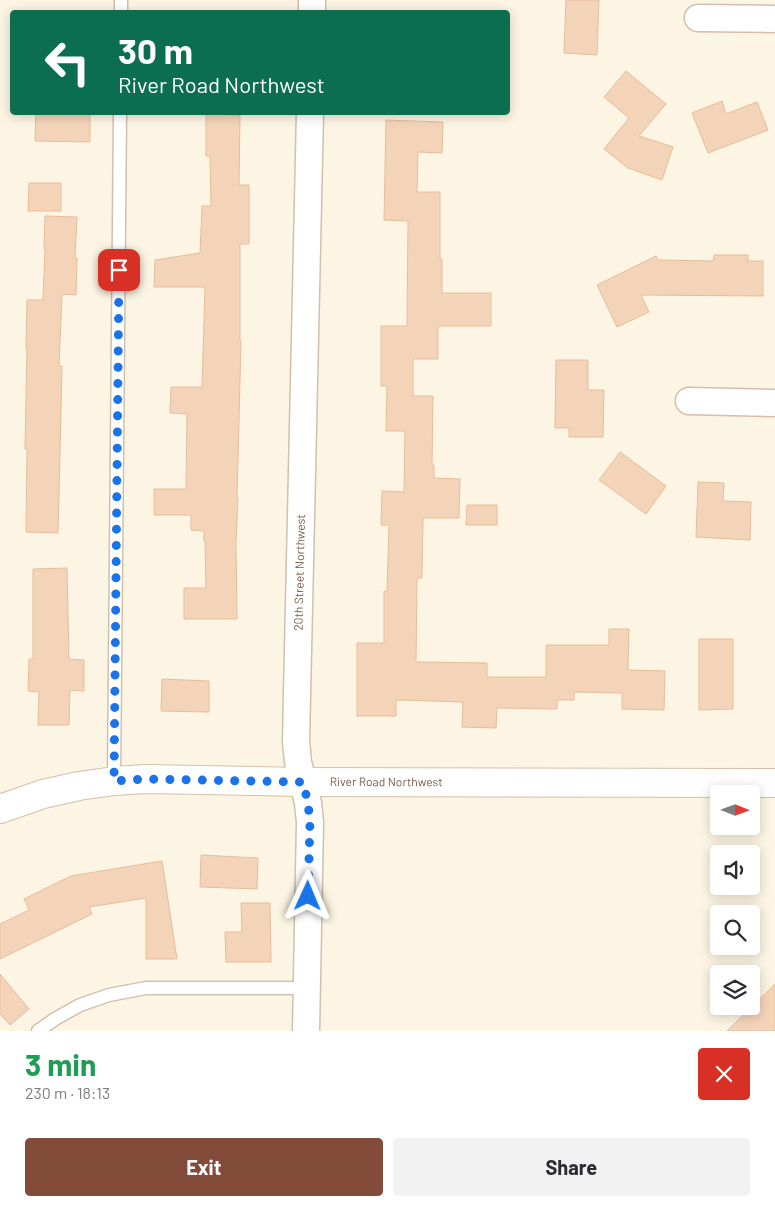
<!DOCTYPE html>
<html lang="en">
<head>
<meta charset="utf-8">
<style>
  :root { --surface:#fff; --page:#f2f2f3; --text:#2b2b33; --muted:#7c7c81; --accent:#834b3a }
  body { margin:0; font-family:Barlow,sans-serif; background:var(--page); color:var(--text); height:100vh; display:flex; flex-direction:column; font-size:19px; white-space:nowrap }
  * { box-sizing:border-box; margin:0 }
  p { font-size:16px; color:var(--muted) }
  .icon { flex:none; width:28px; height:28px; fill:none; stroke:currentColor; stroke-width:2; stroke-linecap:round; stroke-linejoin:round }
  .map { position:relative; height:1031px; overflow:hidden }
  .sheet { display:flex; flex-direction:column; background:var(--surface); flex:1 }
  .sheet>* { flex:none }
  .banner { position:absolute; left:10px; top:10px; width:500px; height:105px; border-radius:5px; box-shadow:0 2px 12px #0003; background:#0b6e4f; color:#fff; overflow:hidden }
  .needle { width:32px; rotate:91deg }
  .tools { position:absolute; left:710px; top:785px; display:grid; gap:10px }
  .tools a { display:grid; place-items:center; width:50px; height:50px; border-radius:5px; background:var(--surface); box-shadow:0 2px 12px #0003; font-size:25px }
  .pin { position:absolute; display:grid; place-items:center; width:42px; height:42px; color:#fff; margin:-21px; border-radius:10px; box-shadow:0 2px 8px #0006 }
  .me { position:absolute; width:55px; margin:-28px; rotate:1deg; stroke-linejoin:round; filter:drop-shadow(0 0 4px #0008) }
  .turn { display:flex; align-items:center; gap:18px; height:105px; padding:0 25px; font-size:22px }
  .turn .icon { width:65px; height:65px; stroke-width:2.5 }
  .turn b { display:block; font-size:35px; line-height:42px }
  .round { display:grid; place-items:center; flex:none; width:52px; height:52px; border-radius:5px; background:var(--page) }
  .head { display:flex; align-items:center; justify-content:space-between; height:85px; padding:0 25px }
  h1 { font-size:30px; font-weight:700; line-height:38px; color:#1e9e55 }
  .action { display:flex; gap:10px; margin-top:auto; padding:10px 25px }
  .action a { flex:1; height:58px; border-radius:5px; background:var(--accent); color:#fff; font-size:20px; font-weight:700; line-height:58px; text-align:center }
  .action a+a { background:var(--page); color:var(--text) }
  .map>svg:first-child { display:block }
</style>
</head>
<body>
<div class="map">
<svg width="775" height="1031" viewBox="0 0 775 1031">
  <rect width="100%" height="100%" fill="#fdf5e3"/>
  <g fill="#f4d4b9" stroke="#e8bc99">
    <polygon points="566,0 599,0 597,55 564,53"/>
    <polygon points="626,71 666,104 639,136 673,147 662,180 628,168 604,149 629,118 604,97"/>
    <polygon points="722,101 726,114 757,102 768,130 708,153 692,113"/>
    <polygon points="36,112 90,112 90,142 35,141"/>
    <polygon points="206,114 240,115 239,185 249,185 249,244 240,244 240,341 241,341 237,498 238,498 236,542 237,619 184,619 184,588 206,588 205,541 204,541 204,531 191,530 191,515 154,515 154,489 186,489 187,414 170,413 171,387 202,387 205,287 154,287 155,260 200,253 202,206 211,206 210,156 206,156"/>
    <polygon points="386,120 443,122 442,153 418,152 417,192 440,192 440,259 442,259 442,293 491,293 491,326 438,326 438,359 413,359 413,396 433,396 432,465 434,465 434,478 460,479 459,518 423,518 422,578 417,578 416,662 487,663 487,677 546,677 546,645 609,645 609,629 629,629 628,670 665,671 664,710 622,709 622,693 574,692 574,700 557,700 557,709 497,708 496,728 462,727 463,702 396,700 396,716 357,716 357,643 384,643 384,591 387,591 389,525 381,525 382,491 404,492 405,431 386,431 387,386 381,386 381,326 407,326 408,221 384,220"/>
    <polygon points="29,183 61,183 61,211 28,211"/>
    <polygon points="45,216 77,217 75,258 77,258 76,295 62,294 59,366 62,366 59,496 58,533 26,532 27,449 25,449 27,348 26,348 27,300 43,300 45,249 44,249"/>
    <polygon points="714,255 748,255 748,261 763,261 763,296 641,295 649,312 617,327 597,285 656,256 658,260 713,261"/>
    <polygon points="556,360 588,360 588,390 604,390 603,437 569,437 569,428 555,428"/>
    <polygon points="620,452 666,486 646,514 599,480"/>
    <polygon points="698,482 724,483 723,501 751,502 750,540 696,537"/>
    <polygon points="467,505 497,505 497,525 466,525"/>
    <polygon points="67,568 69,659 84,660 84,691 70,690 69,725 38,725 39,692 28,691 29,659 33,659 33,569"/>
    <polygon points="699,639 733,639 733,709 699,710"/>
    <polygon points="162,679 209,681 209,712 161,711"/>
    <polygon points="201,855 258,858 257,889 200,887"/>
    <polygon points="162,861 177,959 146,959 146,898 89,907 92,914 0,959 0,924 29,910 24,899 71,876"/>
    <polygon points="241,903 270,903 271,962 226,962 225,932 242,932"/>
    <polygon points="0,974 29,1009 10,1025 0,1014"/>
    <polygon points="775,984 775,1031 727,1031"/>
  </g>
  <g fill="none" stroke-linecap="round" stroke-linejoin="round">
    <defs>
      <g id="lane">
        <polyline points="121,12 121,0"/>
        <polyline points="114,781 120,112"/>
        <polyline points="38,1031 55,1019 80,1005 109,995 146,988 306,988"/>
      </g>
      <g id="street">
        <polyline points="312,12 312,0"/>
        <polyline points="698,18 775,19"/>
        <polyline points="689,401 775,403"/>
        <path id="s1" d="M306,1031L310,822L308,803L298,762L296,741L310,112"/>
      </g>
      <g id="secondary">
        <path id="s2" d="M0,809L43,794L79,786L114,781L145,779L303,782L775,783"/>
      </g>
    </defs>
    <use href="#lane" stroke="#d2bfac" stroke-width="15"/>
    <use href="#street" stroke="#d2bfac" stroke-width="29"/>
    <use href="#secondary" stroke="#d5bfa9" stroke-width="30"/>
    <use href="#lane" stroke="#fff" stroke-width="12"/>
    <use href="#street" stroke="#fff" stroke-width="26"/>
    <use href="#secondary" stroke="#fff" stroke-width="28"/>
  </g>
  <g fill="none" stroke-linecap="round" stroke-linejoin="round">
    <polyline stroke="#1a73e8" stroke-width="9" stroke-dasharray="0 16.2" points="119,270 114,781 145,779 303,782 308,803 310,822 308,896"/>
  </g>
  <g text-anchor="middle" stroke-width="4" stroke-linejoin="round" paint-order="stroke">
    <g font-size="12" fill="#775b48" stroke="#fff8eb">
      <text dy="4" stroke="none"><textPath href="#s1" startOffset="460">20th Street Northwest</textPath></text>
      <text dy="4" stroke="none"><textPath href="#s2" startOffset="390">River Road Northwest</textPath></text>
    </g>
  </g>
</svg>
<div class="tools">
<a><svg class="needle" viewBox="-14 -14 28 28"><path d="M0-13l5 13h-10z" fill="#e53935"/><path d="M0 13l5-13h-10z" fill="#7c7c81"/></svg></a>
<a><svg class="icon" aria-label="sound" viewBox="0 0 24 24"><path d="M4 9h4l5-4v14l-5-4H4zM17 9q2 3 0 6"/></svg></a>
<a><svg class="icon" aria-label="search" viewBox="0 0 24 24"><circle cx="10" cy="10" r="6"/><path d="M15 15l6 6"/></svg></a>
<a><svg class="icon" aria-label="layers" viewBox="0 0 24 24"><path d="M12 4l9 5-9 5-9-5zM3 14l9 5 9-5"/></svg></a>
</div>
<div class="pin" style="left:119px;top:270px;background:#d93025"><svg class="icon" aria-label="arrive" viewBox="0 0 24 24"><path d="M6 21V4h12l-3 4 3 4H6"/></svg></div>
<svg class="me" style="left:308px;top:896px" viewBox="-20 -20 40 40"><path d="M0-17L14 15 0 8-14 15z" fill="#1a73e8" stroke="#fff" stroke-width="4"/></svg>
<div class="banner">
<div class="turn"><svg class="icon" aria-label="left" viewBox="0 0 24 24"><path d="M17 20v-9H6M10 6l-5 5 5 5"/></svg><div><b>30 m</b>River Road Northwest</div></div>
</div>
</div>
<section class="sheet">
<div class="head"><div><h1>3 min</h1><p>230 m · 18:13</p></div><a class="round" style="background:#d93025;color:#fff"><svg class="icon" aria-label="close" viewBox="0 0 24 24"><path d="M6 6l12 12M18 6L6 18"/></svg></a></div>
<div class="action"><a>Exit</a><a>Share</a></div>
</section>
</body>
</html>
